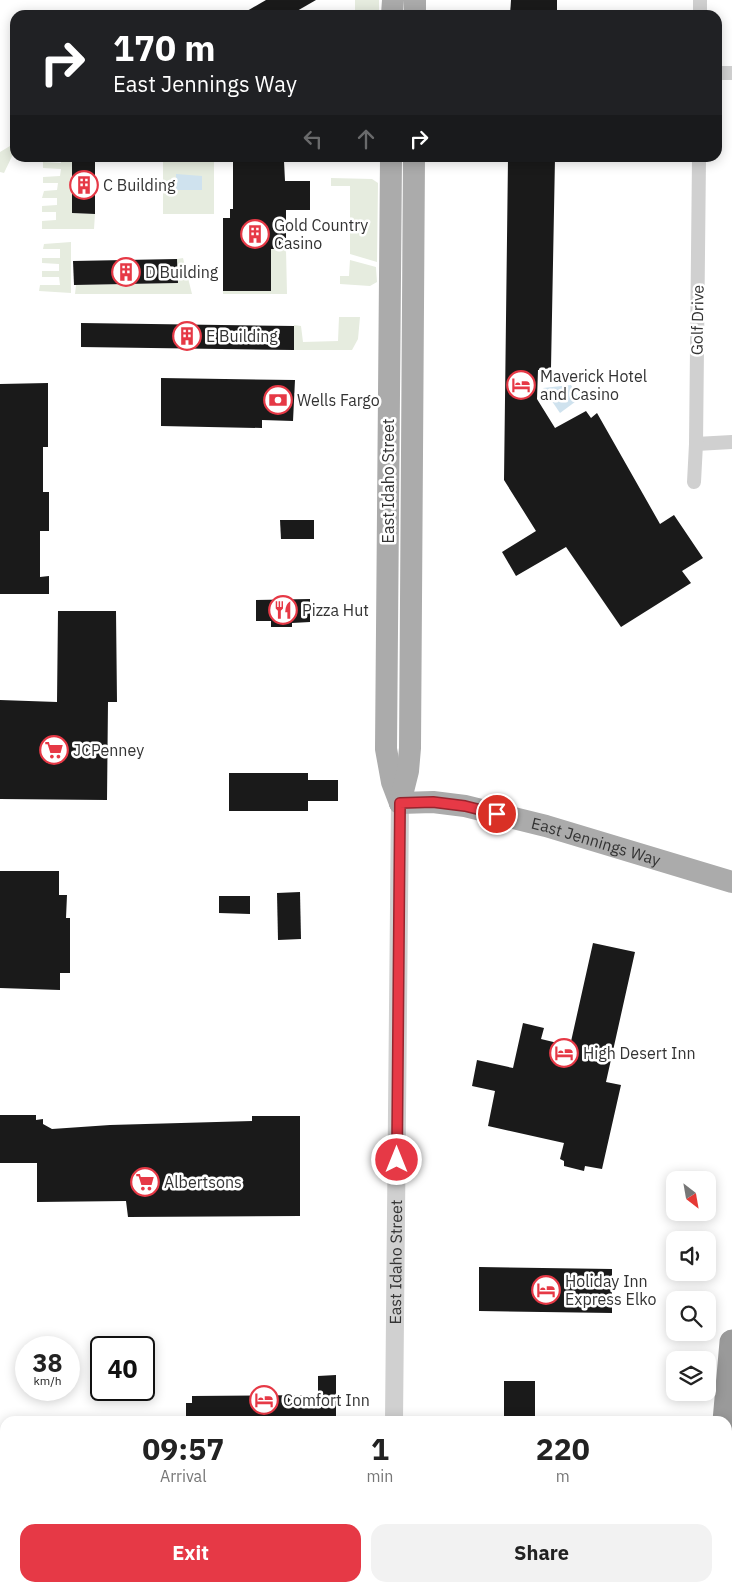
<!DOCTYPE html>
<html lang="en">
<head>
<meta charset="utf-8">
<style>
  :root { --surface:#fff; --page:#f2f2f2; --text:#222; --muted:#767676; --accent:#e63946 }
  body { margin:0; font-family:"IBM Plex Sans",sans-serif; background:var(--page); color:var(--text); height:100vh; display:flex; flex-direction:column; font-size:19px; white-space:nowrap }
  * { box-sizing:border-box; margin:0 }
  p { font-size:16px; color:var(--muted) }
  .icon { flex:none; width:28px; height:28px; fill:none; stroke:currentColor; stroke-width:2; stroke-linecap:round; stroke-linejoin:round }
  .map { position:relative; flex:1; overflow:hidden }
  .side { position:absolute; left:0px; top:1416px; width:732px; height:176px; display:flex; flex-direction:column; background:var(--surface); border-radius:15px 15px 0 0; box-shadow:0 2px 12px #0003 }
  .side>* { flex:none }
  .banner { position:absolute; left:10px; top:10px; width:712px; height:152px; border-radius:15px; box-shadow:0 2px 12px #0003; background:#202124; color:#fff; overflow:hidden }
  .needle { width:32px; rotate:149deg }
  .fabs { position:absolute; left:666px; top:1171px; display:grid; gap:10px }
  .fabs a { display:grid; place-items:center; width:50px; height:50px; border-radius:10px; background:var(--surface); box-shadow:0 2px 12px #0003; font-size:25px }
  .speed { position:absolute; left:15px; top:1336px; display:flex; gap:10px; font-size:25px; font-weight:700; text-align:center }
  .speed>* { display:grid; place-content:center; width:65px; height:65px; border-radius:50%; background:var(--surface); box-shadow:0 2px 12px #0003; line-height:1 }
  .speed small { font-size:12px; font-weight:400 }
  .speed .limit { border:2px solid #111; border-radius:8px; background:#fff; color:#111 }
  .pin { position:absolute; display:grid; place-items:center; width:42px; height:42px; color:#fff; margin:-21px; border:2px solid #fff; border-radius:50%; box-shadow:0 1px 5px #0007 }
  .me { position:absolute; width:55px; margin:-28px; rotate:0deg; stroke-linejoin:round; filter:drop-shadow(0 0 4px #0008) }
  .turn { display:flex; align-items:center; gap:18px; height:105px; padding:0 20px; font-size:22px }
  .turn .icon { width:65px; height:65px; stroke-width:2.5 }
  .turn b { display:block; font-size:35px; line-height:42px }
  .lanes { display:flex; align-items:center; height:48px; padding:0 20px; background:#0003; justify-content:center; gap:25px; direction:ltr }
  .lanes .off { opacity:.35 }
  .eta { display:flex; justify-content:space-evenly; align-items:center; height:85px; text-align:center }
  .eta b { font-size:30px; font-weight:700; line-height:35px }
  .primary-button { display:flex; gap:10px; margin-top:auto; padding:10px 20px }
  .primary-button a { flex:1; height:58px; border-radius:15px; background:var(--accent); color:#fff; font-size:20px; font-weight:700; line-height:58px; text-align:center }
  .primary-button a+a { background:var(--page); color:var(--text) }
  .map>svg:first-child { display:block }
</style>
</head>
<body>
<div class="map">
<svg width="732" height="1592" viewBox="0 0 732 1592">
  <rect width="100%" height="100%" fill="#fff"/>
  <g fill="#e6ecdf">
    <rect x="355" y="0" width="24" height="15"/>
    <polygon points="15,143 15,150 4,173 0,172 0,152"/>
    <polygon points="61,158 72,158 72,213 95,214 94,229 42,229 42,221 56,220 56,212 42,212 42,206 57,205 57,198 42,198 44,191 57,190 58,183 43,183 43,177 60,176 61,169 43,168 43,162 61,163"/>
    <rect x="163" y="158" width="51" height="56"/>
    <polygon points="331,178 372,179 378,183 377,262 350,254 350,186 331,186"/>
    <polygon points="71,242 71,293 39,291 40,285 60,285 59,277 42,277 42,271 59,271 59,264 42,263 42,258 60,258 60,249 43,249 44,244"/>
    <polygon points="271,249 286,249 287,294 223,294 223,291 271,291"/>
    <polygon points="183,258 192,294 75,294 76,285 178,283 177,259"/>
    <polygon points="350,260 376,267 377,282 370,286 340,284 340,276 349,276"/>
    <polygon points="339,317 360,317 358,339 352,350 294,350 294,325 301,326 303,342 338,341"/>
  </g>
  <g fill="#cfe2ee">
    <polygon points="176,174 202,176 202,190 176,190"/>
    <polygon points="571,385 579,399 560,413 543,388"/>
  </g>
  <g fill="#1a1a1a">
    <polygon points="266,0 316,0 290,15 240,15"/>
    <polygon points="511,0 557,0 557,15 510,15"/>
    <polygon points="72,158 95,158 95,214 72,213"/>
    <polygon points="508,158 555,158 551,368 538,370 537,399 555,428 586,411 591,418 597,413 660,524 674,515 703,558 682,571 691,583 621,627 566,547 516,576 502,552 536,531 504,480"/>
    <polygon points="233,161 284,161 285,181 310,181 310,210 286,210 286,249 271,249 271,291 223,291 223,218 230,218 230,209 233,209"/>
    <polygon points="177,259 178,283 74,285 73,261"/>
    <polygon points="81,323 294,326 294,350 81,347"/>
    <polygon points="161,378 295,380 293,421 262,420 262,428 161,426"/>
    <polygon points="48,383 48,447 43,447 43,492 49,492 49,531 40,531 40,577 49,576 49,594 0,594 0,384"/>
    <polygon points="280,520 314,520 314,539 281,539"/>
    <polygon points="310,599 310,622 292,623 292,627 271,627 271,621 256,621 256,600"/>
    <polygon points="58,611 116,611 117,702 108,702 107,800 0,799 0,700 57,702"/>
    <polygon points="229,773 308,773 308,780 338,780 338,801 308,801 308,811 229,811"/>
    <polygon points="0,871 59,871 59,895 67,895 66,918 70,918 70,973 60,973 60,990 0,988"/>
    <polygon points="300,892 301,939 278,940 277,893"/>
    <polygon points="219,896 250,896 250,914 219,913"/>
    <polygon points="593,943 635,952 606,1082 621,1085 602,1169 585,1166 584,1171 564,1166 564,1161 560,1159 564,1143 488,1126 495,1091 472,1086 477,1060 513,1068 523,1023 544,1028 541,1039 570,1046"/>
    <polygon points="0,1115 36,1115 36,1120 43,1119 43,1124 52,1129 110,1125 252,1121 252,1116 300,1116 300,1216 128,1217 126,1201 37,1202 37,1163 0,1163"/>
    <polygon points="479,1267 612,1269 612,1313 479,1311"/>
    <polygon points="336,1375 336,1421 186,1421 186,1403 192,1403 192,1396 318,1395 318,1376"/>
    <rect x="504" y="1381" width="31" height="40"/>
  </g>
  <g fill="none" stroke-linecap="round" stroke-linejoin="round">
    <g stroke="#d0d0d0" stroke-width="14">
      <polyline points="700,15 700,0"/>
      <polyline points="718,73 732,73"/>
      <polyline points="696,444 732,442"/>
      <polyline points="694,482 696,444 699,158"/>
    </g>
    <g stroke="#d0d0d0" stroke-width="18">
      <path id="s1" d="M394,1421L400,803"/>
      <polyline points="393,1592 393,1588"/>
    </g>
    <g stroke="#ababab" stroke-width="22">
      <polyline points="392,15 393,0"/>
      <polyline points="415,15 415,0"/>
      <polyline points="391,158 386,749 392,782 400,803"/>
      <polyline points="400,803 408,771 410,748 414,158"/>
      <path id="s2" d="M400,803L433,802L465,806L546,826L732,882"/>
    </g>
    <g stroke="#9a9a9a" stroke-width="25">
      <polyline points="725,1421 732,1342"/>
      <polyline points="709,1592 709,1588"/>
    </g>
  </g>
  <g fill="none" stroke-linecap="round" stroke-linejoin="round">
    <defs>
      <polyline id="route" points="397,1160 400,803 433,802 465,806 497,814"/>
    </defs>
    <use href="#route" stroke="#96252e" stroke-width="12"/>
    <use href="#route" stroke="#e63946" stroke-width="9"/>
  </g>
  <defs>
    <symbol id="building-ring" viewBox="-11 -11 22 22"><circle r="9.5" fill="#fff" stroke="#e63946" stroke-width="1.5"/><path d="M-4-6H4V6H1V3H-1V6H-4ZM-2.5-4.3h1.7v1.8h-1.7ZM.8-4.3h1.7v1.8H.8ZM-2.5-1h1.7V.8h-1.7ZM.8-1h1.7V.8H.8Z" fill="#e63946"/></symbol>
    <symbol id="hotel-ring" viewBox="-11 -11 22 22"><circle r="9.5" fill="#fff" stroke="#e63946" stroke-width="1.5"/><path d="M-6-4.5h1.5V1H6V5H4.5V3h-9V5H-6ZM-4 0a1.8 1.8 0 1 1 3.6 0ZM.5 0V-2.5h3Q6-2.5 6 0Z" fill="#e63946"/></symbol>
    <symbol id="bank-ring" viewBox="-11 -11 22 22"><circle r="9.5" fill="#fff" stroke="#e63946" stroke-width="1.5"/><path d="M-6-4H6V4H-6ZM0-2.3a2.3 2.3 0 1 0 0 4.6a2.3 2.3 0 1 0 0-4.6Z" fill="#e63946"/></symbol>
    <symbol id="restaurant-ring" viewBox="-11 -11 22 22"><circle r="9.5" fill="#fff" stroke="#e63946" stroke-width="1.5"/><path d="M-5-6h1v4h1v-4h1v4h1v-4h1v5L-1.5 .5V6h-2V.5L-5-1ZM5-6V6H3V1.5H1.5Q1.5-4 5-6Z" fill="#e63946"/></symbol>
    <symbol id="supermarket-ring" viewBox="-11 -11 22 22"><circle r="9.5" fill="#fff" stroke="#e63946" stroke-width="1.5"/><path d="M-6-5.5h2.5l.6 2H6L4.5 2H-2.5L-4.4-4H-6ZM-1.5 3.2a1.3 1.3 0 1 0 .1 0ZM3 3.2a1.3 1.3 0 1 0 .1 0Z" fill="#e63946"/></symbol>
  </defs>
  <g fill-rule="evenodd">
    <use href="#building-ring" x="68" y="169" width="32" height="32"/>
    <use href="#building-ring" x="239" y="218" width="32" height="32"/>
    <use href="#building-ring" x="110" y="256" width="32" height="32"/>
    <use href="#building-ring" x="171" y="320" width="32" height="32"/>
    <use href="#hotel-ring" x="505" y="369" width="32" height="32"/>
    <use href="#bank-ring" x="262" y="384" width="32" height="32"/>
    <use href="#restaurant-ring" x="267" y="594" width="32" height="32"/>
    <use href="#supermarket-ring" x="38" y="734" width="32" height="32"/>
    <use href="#hotel-ring" x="548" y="1037" width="32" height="32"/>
    <use href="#supermarket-ring" x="129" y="1166" width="32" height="32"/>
    <use href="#hotel-ring" x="530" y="1274" width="32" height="32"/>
    <use href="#hotel-ring" x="248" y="1384" width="32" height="32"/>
  </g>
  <g text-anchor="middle" stroke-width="5" stroke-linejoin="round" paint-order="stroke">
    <g font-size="16" fill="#333" stroke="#fff" text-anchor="start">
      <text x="103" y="191">C Building</text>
      <text x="274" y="231">Gold Country<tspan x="274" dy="18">Casino</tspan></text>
      <text x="145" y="278">D Building</text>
      <text x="206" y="342">E Building</text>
      <text x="540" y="382">Maverick Hotel<tspan x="540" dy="18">and Casino</tspan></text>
      <text x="297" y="406">Wells Fargo</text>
      <text x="302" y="616">Pizza Hut</text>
      <text x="73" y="756">JCPenney</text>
      <text x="583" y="1059">High Desert Inn</text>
      <text x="164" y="1188">Albertsons</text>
      <text x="565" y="1287">Holiday Inn<tspan x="565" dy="18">Express Elko</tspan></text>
      <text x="283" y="1406">Comfort Inn</text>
    </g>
    <g font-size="16" fill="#333" stroke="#fff">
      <text transform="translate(697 320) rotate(-89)" y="6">Golf Drive</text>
      <text transform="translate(388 481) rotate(-90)" y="6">East Idaho Street</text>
      <text dy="6" stroke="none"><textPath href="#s2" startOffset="201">East Jennings Way</textPath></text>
      <text dy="6" stroke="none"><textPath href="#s1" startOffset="159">East Idaho Street</textPath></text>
    </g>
  </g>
</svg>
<div class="fabs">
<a><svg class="needle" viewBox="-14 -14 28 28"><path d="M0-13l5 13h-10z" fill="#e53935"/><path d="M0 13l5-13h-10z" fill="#767676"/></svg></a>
<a><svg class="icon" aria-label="sound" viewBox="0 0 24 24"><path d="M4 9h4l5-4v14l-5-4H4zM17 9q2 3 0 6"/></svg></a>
<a><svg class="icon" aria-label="search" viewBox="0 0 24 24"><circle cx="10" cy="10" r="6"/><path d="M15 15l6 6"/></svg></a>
<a><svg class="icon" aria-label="layers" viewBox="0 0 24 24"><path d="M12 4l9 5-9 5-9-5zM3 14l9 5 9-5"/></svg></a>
</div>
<div class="speed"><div>38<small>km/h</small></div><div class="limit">40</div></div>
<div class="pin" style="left:497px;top:814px;background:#d93025"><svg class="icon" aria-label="arrive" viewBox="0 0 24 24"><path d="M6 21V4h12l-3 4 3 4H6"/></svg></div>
<svg class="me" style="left:397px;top:1160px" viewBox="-20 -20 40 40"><circle r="17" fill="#e63946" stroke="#fff" stroke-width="3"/><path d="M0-11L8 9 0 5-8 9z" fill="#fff"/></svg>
<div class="banner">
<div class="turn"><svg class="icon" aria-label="right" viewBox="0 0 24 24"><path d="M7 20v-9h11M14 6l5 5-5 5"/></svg><div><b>170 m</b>East Jennings Way</div></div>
<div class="lanes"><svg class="icon off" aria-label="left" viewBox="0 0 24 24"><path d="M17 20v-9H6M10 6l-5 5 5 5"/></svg><svg class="icon off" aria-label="ahead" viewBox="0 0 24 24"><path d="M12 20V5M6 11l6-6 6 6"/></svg><svg class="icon" aria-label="right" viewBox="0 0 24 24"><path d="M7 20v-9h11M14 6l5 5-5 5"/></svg></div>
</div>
<section class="side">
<div class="eta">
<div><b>09:57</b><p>Arrival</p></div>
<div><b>1</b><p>min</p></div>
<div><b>220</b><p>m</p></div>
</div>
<div class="primary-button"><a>Exit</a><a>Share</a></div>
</section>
</div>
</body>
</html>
